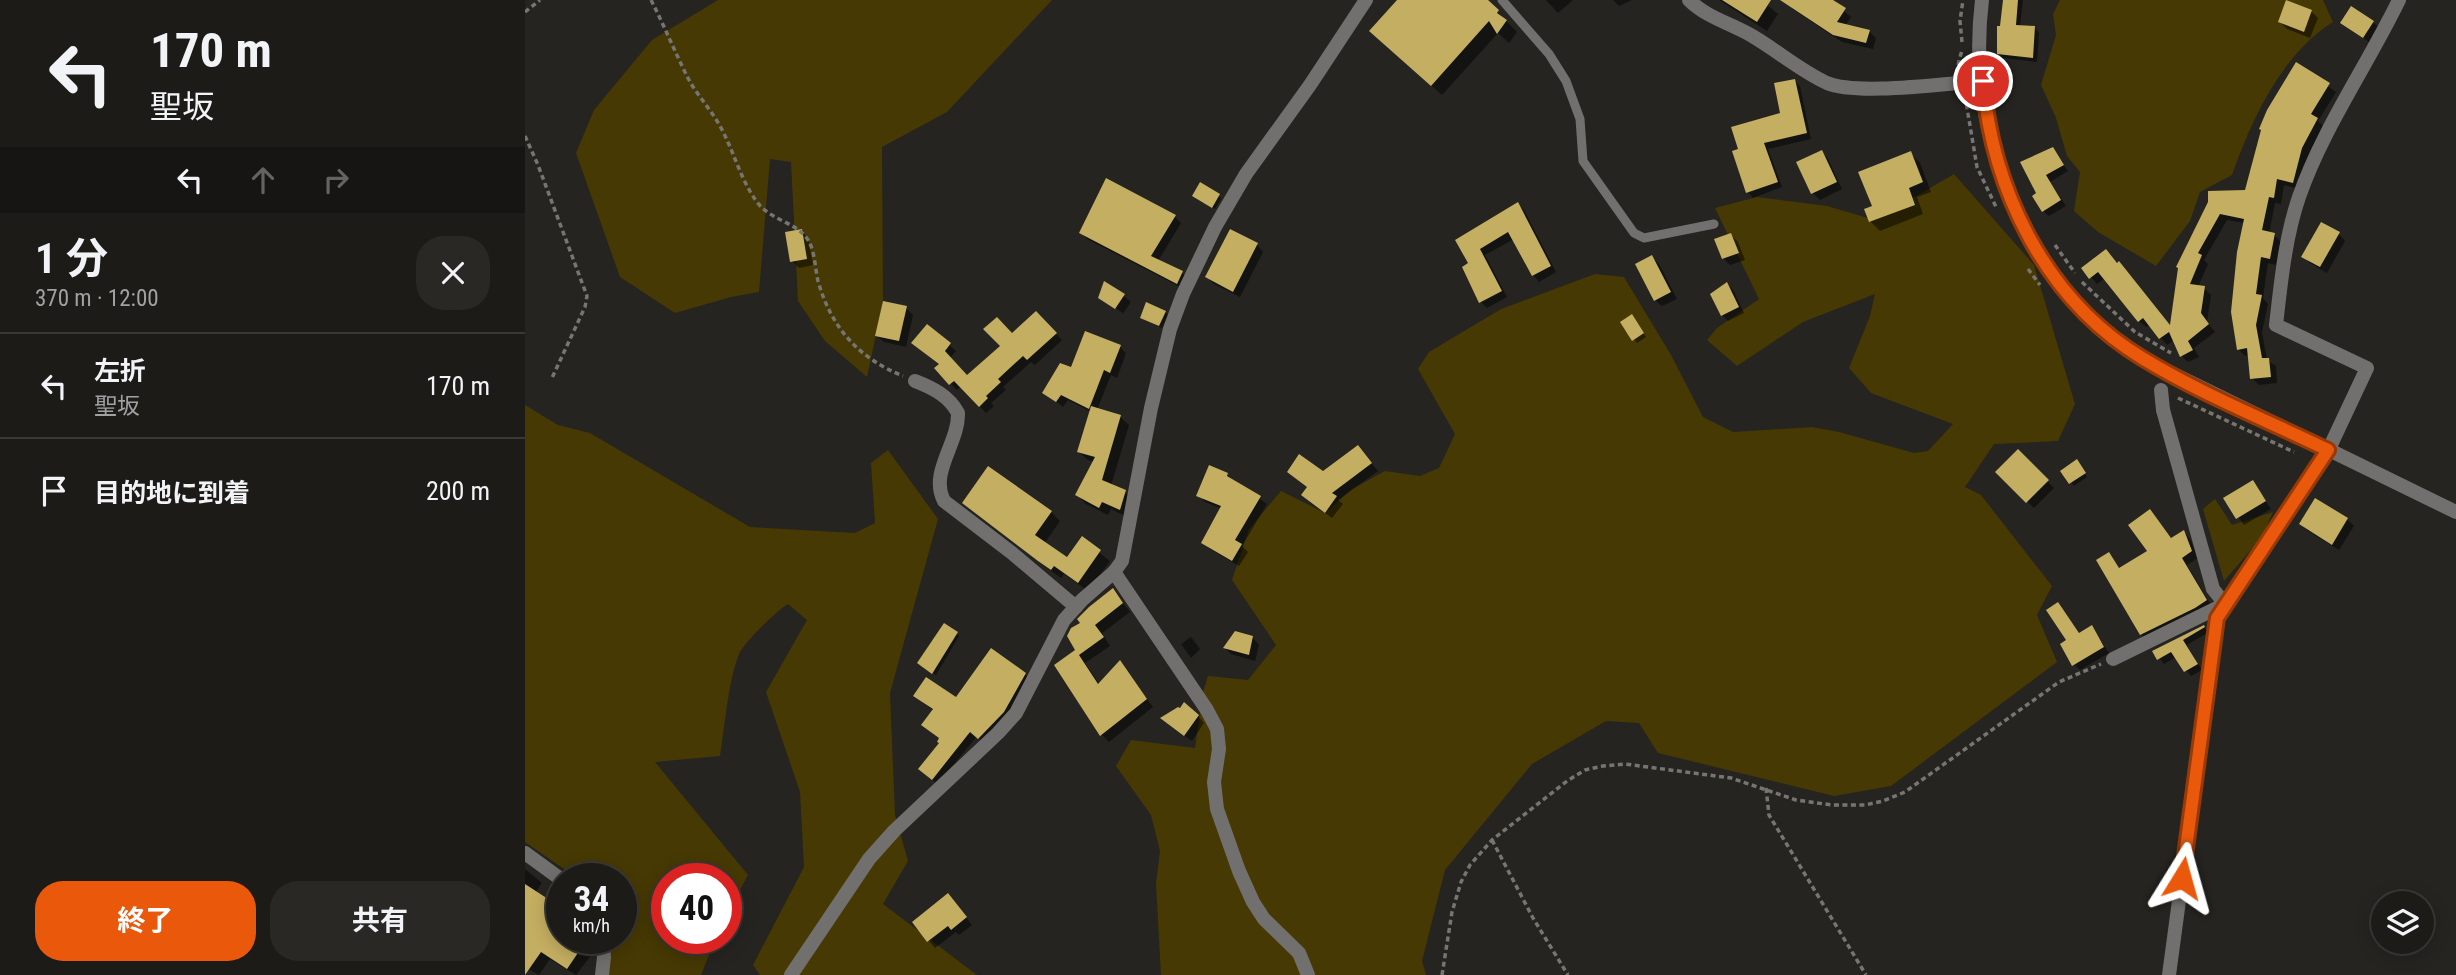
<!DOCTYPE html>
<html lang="ja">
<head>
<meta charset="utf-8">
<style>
  :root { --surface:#1c1b18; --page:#292825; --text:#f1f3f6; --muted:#a0a1a2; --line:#3a3937; --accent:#ea580c }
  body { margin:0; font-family:"Roboto Condensed","Noto Sans JP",sans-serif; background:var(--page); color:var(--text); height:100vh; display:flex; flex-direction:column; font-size:26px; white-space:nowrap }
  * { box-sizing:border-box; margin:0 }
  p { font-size:23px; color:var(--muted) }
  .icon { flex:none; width:38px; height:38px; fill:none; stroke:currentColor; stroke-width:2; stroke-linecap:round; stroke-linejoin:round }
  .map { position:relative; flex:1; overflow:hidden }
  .drawer { display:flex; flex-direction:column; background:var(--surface); width:525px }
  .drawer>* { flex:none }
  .banner { background:#1c1b18; color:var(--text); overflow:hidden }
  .controls { position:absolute; left:1846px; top:891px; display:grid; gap:14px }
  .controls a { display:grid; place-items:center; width:63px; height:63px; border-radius:50%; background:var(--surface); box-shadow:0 4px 18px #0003,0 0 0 2px var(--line); font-size:35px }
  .speed { position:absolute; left:21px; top:863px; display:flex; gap:14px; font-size:35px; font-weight:700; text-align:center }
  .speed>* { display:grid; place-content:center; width:91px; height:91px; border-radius:50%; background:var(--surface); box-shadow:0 4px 18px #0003,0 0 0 2px var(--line); line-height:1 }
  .speed small { font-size:18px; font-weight:400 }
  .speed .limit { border:10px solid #d22; background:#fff; color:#111 }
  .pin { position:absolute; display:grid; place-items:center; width:60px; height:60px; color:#fff; margin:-30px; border:4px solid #fff; border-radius:50%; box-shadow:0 2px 7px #0007 }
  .me { position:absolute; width:77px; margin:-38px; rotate:8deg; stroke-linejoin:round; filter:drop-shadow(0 0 5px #0008) }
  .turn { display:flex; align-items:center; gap:24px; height:147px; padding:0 35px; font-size:32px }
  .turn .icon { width:91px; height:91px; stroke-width:2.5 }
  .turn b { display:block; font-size:49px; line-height:60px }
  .lanes { display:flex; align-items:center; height:66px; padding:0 35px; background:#0003; justify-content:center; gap:35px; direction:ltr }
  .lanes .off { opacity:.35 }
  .round { display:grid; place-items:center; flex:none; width:74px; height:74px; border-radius:28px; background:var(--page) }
  .summary { display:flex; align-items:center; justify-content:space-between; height:119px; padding:0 35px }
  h1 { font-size:42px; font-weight:700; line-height:52px }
  .action { display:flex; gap:14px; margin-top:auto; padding:14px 35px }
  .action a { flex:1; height:80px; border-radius:28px; background:var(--accent); color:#fff; font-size:28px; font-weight:700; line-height:80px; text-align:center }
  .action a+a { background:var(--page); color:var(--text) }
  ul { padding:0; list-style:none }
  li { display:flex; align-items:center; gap:21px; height:105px; padding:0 35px; border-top:2px solid var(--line) }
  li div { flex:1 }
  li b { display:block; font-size:26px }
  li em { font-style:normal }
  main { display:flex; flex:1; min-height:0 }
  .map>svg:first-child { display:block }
</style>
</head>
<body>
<main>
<section class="drawer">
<div class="banner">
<div class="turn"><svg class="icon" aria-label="left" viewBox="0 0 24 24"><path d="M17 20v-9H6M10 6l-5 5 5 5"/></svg><div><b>170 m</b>聖坂</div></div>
<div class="lanes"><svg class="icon" aria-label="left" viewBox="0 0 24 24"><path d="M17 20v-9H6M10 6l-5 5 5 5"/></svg><svg class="icon off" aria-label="ahead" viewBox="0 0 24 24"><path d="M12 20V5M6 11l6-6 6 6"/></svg><svg class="icon off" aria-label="right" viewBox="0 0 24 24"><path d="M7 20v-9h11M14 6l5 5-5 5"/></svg></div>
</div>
<div class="summary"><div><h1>1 分</h1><p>370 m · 12:00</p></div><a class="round"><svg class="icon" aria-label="close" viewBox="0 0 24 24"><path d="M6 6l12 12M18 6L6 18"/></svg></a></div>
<ul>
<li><svg class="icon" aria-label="left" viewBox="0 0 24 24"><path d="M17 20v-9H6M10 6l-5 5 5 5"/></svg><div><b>左折</b><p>聖坂</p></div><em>170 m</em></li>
<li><svg class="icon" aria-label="arrive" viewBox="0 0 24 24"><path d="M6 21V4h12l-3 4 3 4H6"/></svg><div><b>目的地に到着</b></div><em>200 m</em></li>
</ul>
<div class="action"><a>終了</a><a>共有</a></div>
</section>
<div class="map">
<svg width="1931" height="975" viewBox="0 0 1931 975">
  <rect width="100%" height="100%" fill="#252420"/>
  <g fill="#463904">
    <polygon points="193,0 527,0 422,112 357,147 358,301 342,377 300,341 273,301 266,162 245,159 234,292 206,297 150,313 95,277 51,153 69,110 127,40"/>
    <path d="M1535,0H1798L1808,22C1756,55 1727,119 1707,175L1675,192L1665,221L1631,266L1573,232L1549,211L1555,172L1542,156L1531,118L1516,85L1531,35L1528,14Z"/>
    <polygon points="1429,174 1509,265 1550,404 1533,441 1469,444 1440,487 1456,495 1527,586 1512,615 1532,662 1366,786 1309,796 1133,753 1114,723 1081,721 1007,764 920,870 897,961 901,975 636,975 631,884 635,851 626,815 591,766 606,740 670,748 678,692 683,676 723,680 751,645 707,580 724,529 756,491 800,513 827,489 860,471 895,476 914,468 930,434 893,369 904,352 976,309 1070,274 1099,277 1146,355 1178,417 1208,432 1287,427 1314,432 1389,453 1403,451 1428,424 1346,393 1324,368 1345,316 1350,294 1278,322 1212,366 1182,340 1192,328 1234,299 1190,208 1232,197 1302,206 1350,220"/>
    <path d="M0,405L33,425L65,433L225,527L330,533L350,523L346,463L363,450L413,519L365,693L370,815L383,861L358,904L452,975H235L228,965L279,867L275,792L241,692L282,620L263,604C252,610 219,643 214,654C203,682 200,726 195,756L130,762L223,875L201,916V878H142V938H191L176,975H80L77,938H96V878H52L0,842Z"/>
    <polygon points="1690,499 1707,525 1748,512 1737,537 1699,581 1678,509"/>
  </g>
  <g fill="#0007">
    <polygon points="874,0 961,0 992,32 984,43 973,33 917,95 857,42"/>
    <polygon points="1021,0 1048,0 1033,13"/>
    <polygon points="1088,0 1107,0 1094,6"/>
    <polygon points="1194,0 1236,0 1253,14 1242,31"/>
    <polygon points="1265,0 1305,0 1326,17 1320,26 1344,31 1351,38 1348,49 1317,42 1269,10 1262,3"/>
    <polygon points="1480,0 1498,0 1495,27 1510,28 1514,33 1512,62 1478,58 1474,54"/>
    <polygon points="1786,11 1793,18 1785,38 1762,29 1755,22"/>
    <polygon points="1817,22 1848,22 1855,29 1845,43"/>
    <polygon points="1771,64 1811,92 1793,121 1799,127 1783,155 1775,189 1759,185 1756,204 1750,203 1744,234 1749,235 1756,242 1751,265 1743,263 1738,298 1743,304 1737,332 1742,360 1751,366 1752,383 1734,385 1727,378 1725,355 1720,356 1713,349 1720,223 1702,220 1679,260 1683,264 1673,287 1679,288 1686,295 1682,322 1690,332 1669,348 1674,357 1663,362 1656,355 1649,340 1642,345 1625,325 1621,327 1614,321 1580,278 1572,284 1558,268 1593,264 1646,327 1685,203 1721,191"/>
    <polygon points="1269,81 1275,86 1286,139 1243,149 1257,187 1228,198 1223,192 1215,150 1258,115"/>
    <polygon points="1527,149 1543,171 1525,182 1541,206 1524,216 1518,211 1513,194"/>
    <polygon points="1297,152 1303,159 1317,189 1295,200 1288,193"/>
    <polygon points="1385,153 1395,163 1406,192 1392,197 1398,214 1355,231 1345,221 1349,207"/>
    <polygon points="693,195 696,198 690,209 669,196"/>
    <polygon points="993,204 999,210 1031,272 1014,282 1008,275 989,239 960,255 982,297 962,308 955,301 946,264 932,241"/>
    <polygon points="650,217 656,223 633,261 657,273 664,279 659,289 562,239 556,233"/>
    <polygon points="276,231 283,238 288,265 274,268 267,261"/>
    <polygon points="1814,234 1820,241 1802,273 1785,263 1778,256"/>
    <polygon points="1206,235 1213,242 1220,260 1205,265 1198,258"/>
    <polygon points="732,245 738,252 715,297 689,284 682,277"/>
    <polygon points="1127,257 1134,264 1152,299 1137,306 1130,300"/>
    <polygon points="1202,284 1208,290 1219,313 1203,321 1197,315"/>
    <polygon points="599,296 606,302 597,315 598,313 575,298"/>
    <polygon points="381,308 388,315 381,347 359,342 352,336"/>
    <polygon points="640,312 643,315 637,328 617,318"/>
    <polygon points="511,313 537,340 510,365 506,362 478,387 481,390 466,403 469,406 461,413 436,386 432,390 411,369 415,365 402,326 431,351 425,358 443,378"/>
    <polygon points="1109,319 1121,337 1112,343 1097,323"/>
    <polygon points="595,347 601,353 592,378 586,375 572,410 595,417 604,425 586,486 600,492 608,501 604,518 586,509 583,515 561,504 552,495 569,462 563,460 554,452 566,412 543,400 538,407 520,392 546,370"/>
    <polygon points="833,447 853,471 813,500 818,504 807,518 785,502 784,488 798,473"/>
    <polygon points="1493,451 1529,488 1509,508 1473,472"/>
    <polygon points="1554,465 1562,477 1549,486 1537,471"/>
    <polygon points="702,475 742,504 717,546 723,552 714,566 685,549 678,542 697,509 680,502 674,495"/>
    <polygon points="1728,483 1746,509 1719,525 1701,499"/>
    <polygon points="1791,500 1822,519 1829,526 1814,550 1783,531 1776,524"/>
    <polygon points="449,512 526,512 535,521 519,544 542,560 557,539 585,561 563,591 539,574 536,578 525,570"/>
    <polygon points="1631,518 1647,539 1659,532 1665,539 1673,558 1662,565 1687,607 1623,641 1616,634 1584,554 1595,569 1624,551"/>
    <polygon points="588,590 605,612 577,633 585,646 560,663 575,685 595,663 628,707 584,742 576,734 553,651 557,623"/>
    <polygon points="1533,604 1555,634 1566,627 1584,653 1555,670 1549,664"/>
    <polygon points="1679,627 1684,632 1662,645 1677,670 1666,676 1651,657 1639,664 1629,651"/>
    <polygon points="431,634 434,636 411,675 397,666"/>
    <polygon points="666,637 675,649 666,658 656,644"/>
    <polygon points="728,638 734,645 730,661 706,654 700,648"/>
    <polygon points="500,674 506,680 491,709 460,743 452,736 413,784 401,775 416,739 409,711 390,696 432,699"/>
    <polygon points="673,716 679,723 667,741 644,725"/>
    <polygon points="0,869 17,883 10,893 37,938 66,938 73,946 51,975 25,959 14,975 0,967"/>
    <polygon points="430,902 447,925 434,935 431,932 410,948 389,922"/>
  </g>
  <g fill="#c4ae61">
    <polygon points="872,0 963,0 974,10 972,13 982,20 972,34 964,21 906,86 844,31"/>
    <polygon points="1197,0 1246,0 1232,22"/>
    <polygon points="1255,0 1308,0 1321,8 1312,22 1345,30 1341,43 1308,35"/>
    <polygon points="1478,0 1493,0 1491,25 1510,26 1508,58 1472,54 1472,26 1475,26"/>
    <polygon points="1761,0 1787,10 1779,32 1753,22"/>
    <polygon points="1826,6 1849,21 1838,38 1815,23"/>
    <polygon points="1771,62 1805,83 1786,114 1793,118 1777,148 1768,183 1752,179 1749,198 1744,197 1737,230 1750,233 1745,259 1736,257 1731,294 1737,295 1731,325 1737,358 1744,358 1746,377 1725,379 1722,348 1712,350 1706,312 1712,252 1719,219 1695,214 1673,253 1677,255 1665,284 1680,286 1676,313 1684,324 1663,341 1668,350 1655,357 1644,332 1634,339 1618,318 1613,322 1573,272 1564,279 1556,268 1581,249 1592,263 1594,261 1645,325 1653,268 1651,267 1683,202 1683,191 1720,190 1736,130 1734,129 1742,110"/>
    <polygon points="1270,79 1282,133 1239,143 1253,182 1221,193 1207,151 1213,149 1206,127 1255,113 1249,83"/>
    <polygon points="1528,147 1539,165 1521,175 1536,200 1517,212 1507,196 1511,193 1495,162"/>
    <polygon points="1297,150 1312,182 1286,194 1271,162"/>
    <polygon points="1386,151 1398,182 1384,188 1390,205 1344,222 1339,209 1347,206 1333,172"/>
    <polygon points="581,178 651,215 626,256 658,271 652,284 554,233"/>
    <polygon points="675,182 695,194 687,208 667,196"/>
    <polygon points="993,202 1026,266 1007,276 983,232 955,249 977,291 954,303 937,267 943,263 930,240"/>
    <polygon points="1796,222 1815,232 1795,267 1776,257"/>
    <polygon points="277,229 282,259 265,262 260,232"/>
    <polygon points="705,229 733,243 708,292 680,277"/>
    <polygon points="1206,233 1214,253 1197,259 1189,239"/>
    <polygon points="1127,255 1146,292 1129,301 1110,264"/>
    <polygon points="579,281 600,294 590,309 573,298"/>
    <polygon points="1202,282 1214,307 1196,316 1185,294"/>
    <polygon points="358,301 382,306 374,341 350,336"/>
    <polygon points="621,302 641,311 634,326 615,318"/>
    <polygon points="511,311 532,333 502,360 498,356 473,379 476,382 461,396 463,398 454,407 429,381 424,385 409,368 414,364 386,343 402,324 426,343 420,351 442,375 475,346 458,329 472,317 487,333"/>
    <polygon points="1107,314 1119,333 1107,341 1095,322"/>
    <polygon points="560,331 596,345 585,373 579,370 564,409 536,395 531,402 517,393 535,363 546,367"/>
    <polygon points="566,406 596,415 577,480 601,490 595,510 577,502 574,508 550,495 570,457 552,452"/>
    <polygon points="833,445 847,463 807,493 812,496 800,513 776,495 782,487 762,472 774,454 798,471"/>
    <polygon points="1493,449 1524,480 1501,503 1470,472"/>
    <polygon points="1552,459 1561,473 1544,484 1535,471"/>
    <polygon points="684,465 703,473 702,476 736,496 710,540 717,544 707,561 676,543 696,506 671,496"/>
    <polygon points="463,466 527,511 510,535 542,557 557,536 576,550 553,583 529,566 526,570 513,561 437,503"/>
    <polygon points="1728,480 1741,501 1711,519 1698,498"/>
    <polygon points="1790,498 1823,518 1807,545 1774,524"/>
    <polygon points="1625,509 1646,538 1659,530 1667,551 1657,558 1682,600 1670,608 1615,635 1571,560 1584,552 1594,568 1622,551 1603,525"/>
    <polygon points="588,588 598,603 570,625 579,637 554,655 573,684 595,660 622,699 575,736 529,665 550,650 542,636 546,628 555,623 552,619 564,607"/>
    <polygon points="1533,602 1554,633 1567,625 1579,647 1547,666 1535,644 1541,640 1521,610"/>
    <polygon points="419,623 433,632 407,674 392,663"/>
    <polygon points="1679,625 1680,627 1658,640 1673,664 1659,672 1646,652 1632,660 1627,651"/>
    <polygon points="710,631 728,636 724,655 698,648"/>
    <polygon points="466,648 501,673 479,712 453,739 445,732 407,780 393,769 414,743 412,742 414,738 396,725 408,709 388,696 401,677 431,697"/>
    <polygon points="659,702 674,715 659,736 635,718 653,707 655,708"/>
    <polygon points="0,884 37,908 37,938 63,938 42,969 16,952 0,975"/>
    <polygon points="423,893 442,917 426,930 423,926 402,942 387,922"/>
  </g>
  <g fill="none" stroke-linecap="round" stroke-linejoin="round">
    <g stroke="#767572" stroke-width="3.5" stroke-dasharray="5 3.5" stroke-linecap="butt">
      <path d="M126,0C140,27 151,55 165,82C174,97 186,110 195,126C209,151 215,179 232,202C246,221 272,222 283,240C290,251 290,268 293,281C306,327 333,358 378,376"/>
      <polyline points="0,12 15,0"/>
      <polyline points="1437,42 1435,21 1438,0"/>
      <polyline points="1433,65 1437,50"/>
      <polyline points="1440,96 1452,167 1472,209"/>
      <polyline points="0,136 13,165 62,296 60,307 26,380"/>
      <polyline points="1530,245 1550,273"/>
      <polyline points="1503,269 1515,285"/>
      <polyline points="1557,282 1610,332 1646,353"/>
      <polyline points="1653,398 1769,452"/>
      <polyline points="1241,788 1244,815 1341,975"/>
      <polyline points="967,840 1008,918 1043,975"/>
      <polyline points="917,975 927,912 936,882 945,865 967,840 1042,781 1060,770 1078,766 1100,764 1206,778 1271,800 1307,805 1340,805 1358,801 1380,792 1534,682 1576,664"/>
    </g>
    <polyline stroke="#71706e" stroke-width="9" points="977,0 1024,54 1041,81 1055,119 1058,161 1109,233 1119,238 1189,224"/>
    <polyline stroke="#71706e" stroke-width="14" points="1636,390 1638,410"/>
    <g stroke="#71706e" stroke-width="14">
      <path d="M1164,0C1182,18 1208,24 1229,37C1254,52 1276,71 1302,83C1333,96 1421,83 1458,81"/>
      <path d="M390,381C408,388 424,396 433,413C434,443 404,472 419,501L487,553L551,607"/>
      <path d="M1803,451L1842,368L1751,325C1756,282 1760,238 1774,197C1798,128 1842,66 1874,0"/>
      <polyline points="589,572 682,710 692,729 694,749 689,782 692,809 714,871 728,902 739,919 774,953 783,975"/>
      <polyline points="1588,659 1700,604 1688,589 1638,410"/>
      <polyline points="0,853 37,880"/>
      <polyline points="77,975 79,957 77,938"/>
      <polyline points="266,975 344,859 369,831 473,733 491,713 539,620 557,600 589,572 597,561 626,408 645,329 658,294 690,227 721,174 785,85 841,0"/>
    </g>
    <g stroke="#71706e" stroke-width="14">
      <path d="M1457,0C1442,122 1489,251 1581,333C1592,342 1605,350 1616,358L1931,512"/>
      <polyline points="1644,975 1692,618 1803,451"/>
    </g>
  </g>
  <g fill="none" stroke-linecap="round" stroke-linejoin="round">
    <defs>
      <path id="route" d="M1458,81C1467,190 1521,300 1617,358C1676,394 1741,420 1803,450L1692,618L1657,878"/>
    </defs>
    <use href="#route" stroke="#983908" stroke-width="18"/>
    <use href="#route" stroke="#ea580c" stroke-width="12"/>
  </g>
</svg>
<div class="controls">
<a><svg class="icon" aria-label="layers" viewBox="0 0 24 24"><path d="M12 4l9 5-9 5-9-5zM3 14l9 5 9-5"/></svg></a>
</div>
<div class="speed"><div>34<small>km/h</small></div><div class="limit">40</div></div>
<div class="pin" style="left:1458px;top:81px;background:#d93025"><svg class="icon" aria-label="arrive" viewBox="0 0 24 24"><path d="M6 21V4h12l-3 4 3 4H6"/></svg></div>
<svg class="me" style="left:1657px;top:878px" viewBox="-20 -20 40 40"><path d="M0-17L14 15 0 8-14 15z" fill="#ea580c" stroke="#fff" stroke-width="4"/></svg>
</div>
</main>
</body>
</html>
